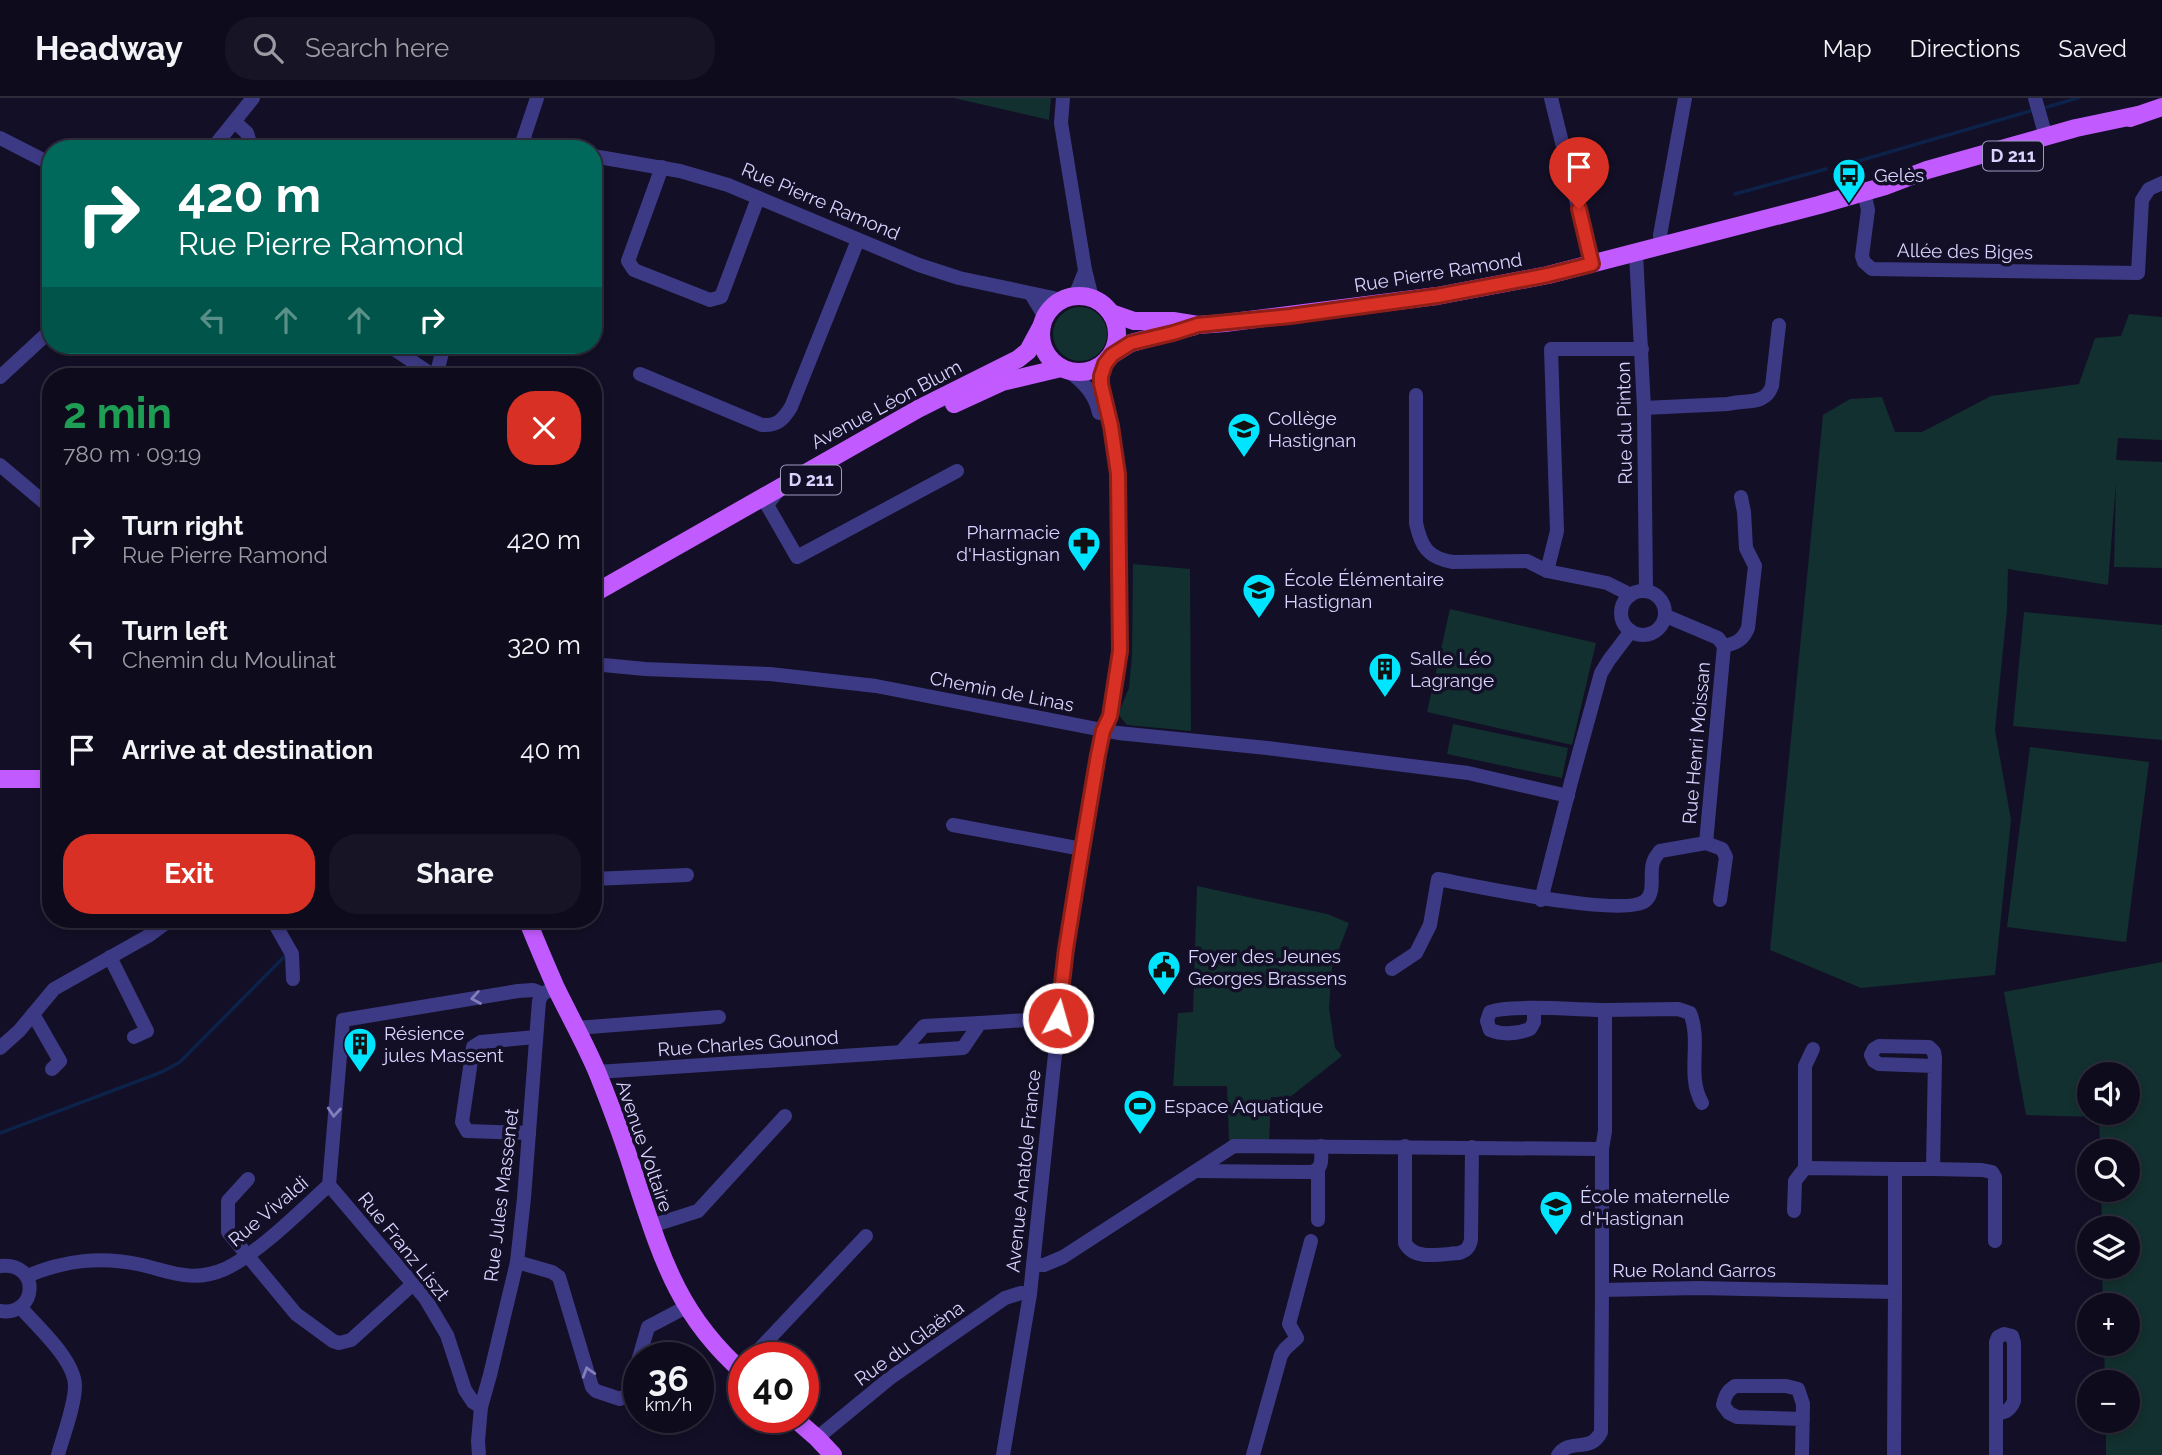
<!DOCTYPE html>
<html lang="en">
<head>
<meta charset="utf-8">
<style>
  :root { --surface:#0e0b1c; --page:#171425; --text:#f1f3f6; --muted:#9b9ba3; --line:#2e2b3b; --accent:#d93025 }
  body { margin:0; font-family:Raleway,sans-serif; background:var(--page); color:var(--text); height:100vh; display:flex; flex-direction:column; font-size:26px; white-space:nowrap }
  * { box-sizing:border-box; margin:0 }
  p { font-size:23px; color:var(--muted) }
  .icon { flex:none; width:38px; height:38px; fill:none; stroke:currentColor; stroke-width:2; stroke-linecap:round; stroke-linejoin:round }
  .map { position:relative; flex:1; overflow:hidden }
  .drawer { position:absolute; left:42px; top:270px; width:560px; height:560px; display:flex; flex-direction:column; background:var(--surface); border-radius:28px; box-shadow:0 4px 10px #0003,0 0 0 2px var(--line) }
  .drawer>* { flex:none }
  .guide { position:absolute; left:42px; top:42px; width:560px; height:214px; border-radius:28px; box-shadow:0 4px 10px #0003,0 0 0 2px var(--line); background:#00695c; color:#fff; overflow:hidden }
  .tools { position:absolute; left:2077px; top:964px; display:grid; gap:14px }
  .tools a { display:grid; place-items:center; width:63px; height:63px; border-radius:50%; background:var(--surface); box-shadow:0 4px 10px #0003,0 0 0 2px var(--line); font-size:35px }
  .speed { position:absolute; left:623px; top:1244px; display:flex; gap:14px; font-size:35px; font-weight:700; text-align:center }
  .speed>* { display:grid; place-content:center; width:91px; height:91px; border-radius:50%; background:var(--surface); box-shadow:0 4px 10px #0003,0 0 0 2px var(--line); line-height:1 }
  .speed small { font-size:18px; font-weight:400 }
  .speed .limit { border:10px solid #d22; background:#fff; color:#111 }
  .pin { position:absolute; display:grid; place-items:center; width:60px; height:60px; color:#fff; margin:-72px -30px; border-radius:50% 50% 50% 0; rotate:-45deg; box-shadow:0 0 7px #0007 }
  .pin .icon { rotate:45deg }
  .me { position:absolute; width:77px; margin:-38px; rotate:6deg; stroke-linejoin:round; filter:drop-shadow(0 0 5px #0008) }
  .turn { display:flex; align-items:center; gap:24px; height:147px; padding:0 21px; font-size:32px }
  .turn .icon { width:91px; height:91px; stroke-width:2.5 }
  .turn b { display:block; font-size:49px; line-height:60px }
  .lanes { display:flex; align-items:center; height:66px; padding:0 21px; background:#0003; justify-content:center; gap:35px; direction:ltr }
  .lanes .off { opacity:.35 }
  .round { display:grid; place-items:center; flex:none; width:74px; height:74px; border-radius:28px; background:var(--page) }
  .summary { display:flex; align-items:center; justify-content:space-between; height:119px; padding:0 21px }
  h1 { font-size:42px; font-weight:700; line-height:52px; color:#1e9e55 }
  .cta { display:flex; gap:14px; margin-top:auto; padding:14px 21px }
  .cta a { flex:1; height:80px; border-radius:28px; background:var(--accent); color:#fff; font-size:28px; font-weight:700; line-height:80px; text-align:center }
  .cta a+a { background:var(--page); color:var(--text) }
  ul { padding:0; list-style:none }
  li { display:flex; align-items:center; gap:21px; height:105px; padding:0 21px }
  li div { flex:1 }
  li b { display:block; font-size:26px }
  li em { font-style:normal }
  header { display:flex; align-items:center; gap:42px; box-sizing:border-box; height:98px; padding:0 35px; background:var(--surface); border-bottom:2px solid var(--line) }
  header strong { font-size:33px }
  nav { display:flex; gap:38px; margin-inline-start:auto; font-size:24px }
  .search { width:490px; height:63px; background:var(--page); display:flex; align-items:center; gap:18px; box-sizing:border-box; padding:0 24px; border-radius:28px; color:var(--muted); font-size:26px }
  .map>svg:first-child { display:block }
</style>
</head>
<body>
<header>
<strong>Headway</strong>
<div class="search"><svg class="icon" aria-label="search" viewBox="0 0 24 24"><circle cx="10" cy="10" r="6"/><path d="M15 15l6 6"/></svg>Search here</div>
<nav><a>Map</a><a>Directions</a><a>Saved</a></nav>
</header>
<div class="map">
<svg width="2162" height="1357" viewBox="0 0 2162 1357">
  <rect width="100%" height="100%" fill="#130f26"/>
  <g fill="#12302f" fill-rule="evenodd">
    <polygon points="954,0 1051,0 1049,22"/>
    <circle cx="1080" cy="236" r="27"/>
    <polygon points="2129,216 2162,219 2162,342 2118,340 2116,362 2162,364 2162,470 2114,469 2116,384 2108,487 2008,471 2007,512 1995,632 2011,722 1995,877 1861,890 1770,852 1823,317 1850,301 1882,299 1895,334 1922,334 1991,298 2079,286 2095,240 2121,238"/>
    <polygon points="1133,466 1190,471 1191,633 1127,627 1118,616 1129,590 1132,557"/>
    <polygon points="1450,511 1596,545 1572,647 1427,614"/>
    <polygon points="2024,514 2162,527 2162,642 2013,628"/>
    <polygon points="1453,626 1568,650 1562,680 1447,656"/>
    <polygon points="2030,649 2149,664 2126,844 2007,829"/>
    <polygon points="1197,788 1327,816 1349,825 1332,869 1329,910 1335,950 1342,958 1290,999 1271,999 1269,1045 1229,1043 1227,988 1173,988 1178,915 1193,914"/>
    <path d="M2162,864V1357H2106V1323H2128V1284H2105L2104,1246H2128V1208L2103,1207L2102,1169H2128V1130H2102L2101,1092H2128V1054L2100,1053L2099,1019L2026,1017L2004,894ZM2090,976H2128V1015H2090Z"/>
  </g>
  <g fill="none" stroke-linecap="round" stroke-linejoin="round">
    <g stroke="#0c2248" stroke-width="3.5">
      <polyline points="2047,9 2078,0"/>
      <polyline points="1855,64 2034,12"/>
      <polyline points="1735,96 1826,71"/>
      <polyline points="0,1035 162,974 180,964 286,857"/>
    </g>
    <g stroke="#3d3a85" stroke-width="14">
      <polyline points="1063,0 1061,25 1085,172 1092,200"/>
      <polyline points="1551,0 1592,166"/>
      <polyline points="2035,0 2046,39"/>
      <polyline points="235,24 247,35 252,51"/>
      <polyline points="0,40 51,66"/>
      <polyline points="522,45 554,51"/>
      <polyline points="212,51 253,0"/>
      <polyline points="520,51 537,0"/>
      <polyline points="593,58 680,73 728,87 919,167 959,180 1063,202"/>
      <polyline points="662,69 628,163 634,172 710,202 721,199 758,100"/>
      <polyline points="1864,94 1868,112 1862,158 1864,164 1872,171 2138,175 2142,102 2149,91 2162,85"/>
      <polyline points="1662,149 1660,137 1685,0"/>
      <polyline points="1636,156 1644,310 1646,493"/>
      <polyline points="1031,196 1045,219"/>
      <polyline points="1075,198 1085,173"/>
      <polyline points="388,247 434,278"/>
      <path d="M1070,274C1085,286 1095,296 1099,315"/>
      <path d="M640,276L762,327C777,328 783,322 791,309L858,142"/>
      <polyline points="436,278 444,247"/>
      <polyline points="0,279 51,232"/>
      <path d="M1416,297V425C1421,449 1428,460 1453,464L1527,463L1547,473"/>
      <path d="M1644,310L1728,306C1746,301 1765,308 1772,288L1779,227"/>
      <polyline points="0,367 51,410"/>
      <polyline points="777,394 767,407 797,459 957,373"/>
      <circle cx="1643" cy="515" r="22"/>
      <polyline points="1631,497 1607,485 1547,473 1557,433 1551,251 1642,251"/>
      <path d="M1666,518L1718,540L1724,548C1737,545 1743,542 1748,530L1755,468L1746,450L1744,414L1741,399"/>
      <polyline points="593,566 645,571 770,576 876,588 1118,635 1267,650 1468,675 1568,698"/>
      <polyline points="953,727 1082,751"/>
      <polyline points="1706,745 1722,751 1726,759 1720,802"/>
      <polyline points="593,781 687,777"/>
      <polyline points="1541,802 1571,684 1601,575 1609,562 1631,533"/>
      <polyline points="272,821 292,856 293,881"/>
      <polyline points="110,859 147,933 134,939"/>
      <path d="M1392,871L1416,855L1430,827L1438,781C1471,787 1623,820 1645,803C1657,794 1648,773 1654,762C1655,759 1658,756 1660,753L1706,745L1724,548"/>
      <path d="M1534,911V924L1530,931C1517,936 1503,937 1490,932L1487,923L1490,914C1509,906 1581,912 1605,912"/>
      <polyline points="33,916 60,963 52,971"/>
      <polyline points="576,930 719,919"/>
      <polyline points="0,950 19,933 54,891 148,838 171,821"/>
      <polyline points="901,954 924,928 980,925"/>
      <polyline points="597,974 963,950 980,925 1058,920"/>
      <polyline points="529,1035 467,1033 462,1024 473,949 481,944 536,939"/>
      <path d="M1405,1048V1145C1414,1163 1442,1156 1459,1155C1466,1153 1469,1150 1471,1142L1472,1049"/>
      <path d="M1602,1051L1605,1033V912L1678,911L1690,915C1702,944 1686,977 1702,1005"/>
      <polyline points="1805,1070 1805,968 1813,951"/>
      <polyline points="1933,1071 1982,1072 1992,1074 1995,1079 1995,1143"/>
      <path d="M1196,1073L1312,1074C1324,1070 1321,1060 1321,1048"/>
      <polyline points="248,1081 228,1103 228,1134 296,1216 333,1243 339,1245 351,1242 413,1186"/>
      <polyline points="329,1087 343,922 518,893 533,892 543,896"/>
      <polyline points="329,1087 425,1200 447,1237 465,1292 473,1304 481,1309"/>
      <polyline points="1794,1113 1795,1083 1805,1070 1895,1071"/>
      <polyline points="1318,1122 1318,1072"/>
      <polyline points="651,1128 698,1113 785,1018"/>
      <polyline points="517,1164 552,1174 559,1179 592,1289 596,1293 620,1301 627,1297 639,1260"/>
      <polyline points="1033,1167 1044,1167 1063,1159 1234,1048 1602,1051 1602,1192 1698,1190 1895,1194 1894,1357"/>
      <path d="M0,1168C41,1163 38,1219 0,1213"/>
      <path d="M27,1178C65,1162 101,1158 142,1167C172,1174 193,1185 225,1171C259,1155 300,1113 329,1087"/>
      <polyline points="1895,1194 1895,1071 1933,1071 1935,960 1934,954 1929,949 1879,948 1874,951 1871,957 1874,963 1879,966 1934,968"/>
      <path d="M20,1209C37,1228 75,1262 75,1288C75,1307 63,1338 58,1357"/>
      <path d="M2004,1236L2012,1238L2014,1245V1303C2010,1313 2005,1314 1996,1316V1244L1998,1239Z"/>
      <polyline points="639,1260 648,1229 686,1209"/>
      <polyline points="751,1260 866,1138"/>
      <polyline points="817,1340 890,1280 1005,1200 1021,1195 1030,1196"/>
      <polyline points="479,1357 478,1343 481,1309 490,1277 517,1164 524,1100 539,903 542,896 556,889"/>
      <polyline points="1003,1357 1030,1196 1066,851 1098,657 1103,633 1110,618 1118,575 1120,529 1118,376 1111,329 1101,286 1101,278 1105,266"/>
      <polyline points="1253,1357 1281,1257 1285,1251 1297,1240 1289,1226 1311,1143"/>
      <path d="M1558,1357C1571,1339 1590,1356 1601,1334L1602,1192"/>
      <path d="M1802,1357L1803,1306L1798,1291L1786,1288H1735C1727,1293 1725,1298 1723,1307L1729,1315L1737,1319L1803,1321"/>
      <polyline points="1996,1357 1996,1316"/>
    </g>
    <g stroke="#c25bff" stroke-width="18">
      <polyline points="2130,20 2162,9"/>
      <circle cx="1079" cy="236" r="38"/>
      <polyline points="1111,215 1134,223 1173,223 1198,227 1225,225 1437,198 1548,177 1819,107 1885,88 1927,72 2076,30 2138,17"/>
      <polyline points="1112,257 1131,245 1195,228"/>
      <polyline points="954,306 1002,284 1061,270"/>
      <polyline points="593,496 918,311 1018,261 1028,253 1042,227"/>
      <polyline points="0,681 51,681"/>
      <path d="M527,821C536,844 546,867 556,890C570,919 586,947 598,976C612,1011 625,1046 636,1082C662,1161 679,1218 744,1275"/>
      <polyline points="794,1320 817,1340 833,1357"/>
    </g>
  </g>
  <defs><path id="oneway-chevron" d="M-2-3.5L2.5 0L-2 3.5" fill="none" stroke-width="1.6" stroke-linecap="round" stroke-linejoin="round" transform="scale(1.75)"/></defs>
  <g stroke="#837fbc">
    <use href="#oneway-chevron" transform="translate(476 900) rotate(170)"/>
    <use href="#oneway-chevron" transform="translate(334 1014) rotate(95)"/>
    <use href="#oneway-chevron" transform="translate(588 1274) rotate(-107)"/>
  </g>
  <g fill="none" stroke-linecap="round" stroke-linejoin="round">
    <defs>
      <polyline id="route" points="1058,920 1066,851 1080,764 1098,657 1103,633 1110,618 1120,553 1118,376 1111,328 1101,286 1101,278 1105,266 1112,257 1131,245 1173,235 1198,227 1290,218 1437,198 1548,177 1592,166 1579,111"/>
    </defs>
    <use href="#route" stroke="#8d1f18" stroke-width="18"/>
    <use href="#route" stroke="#d93025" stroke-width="12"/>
  </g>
  <defs>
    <symbol id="bus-pin" viewBox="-11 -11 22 30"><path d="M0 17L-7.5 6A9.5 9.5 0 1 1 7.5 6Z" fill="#00e5ff" stroke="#130f26"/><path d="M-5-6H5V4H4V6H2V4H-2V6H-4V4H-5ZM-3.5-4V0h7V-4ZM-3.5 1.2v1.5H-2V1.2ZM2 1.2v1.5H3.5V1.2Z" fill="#111"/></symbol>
    <symbol id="school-pin" viewBox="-11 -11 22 30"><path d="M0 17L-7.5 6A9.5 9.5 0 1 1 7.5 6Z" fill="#00e5ff" stroke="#130f26"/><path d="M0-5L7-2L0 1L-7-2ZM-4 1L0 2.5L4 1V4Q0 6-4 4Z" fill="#111"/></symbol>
    <symbol id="pharmacy-pin" viewBox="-11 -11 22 30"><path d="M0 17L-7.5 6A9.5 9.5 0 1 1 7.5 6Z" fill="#00e5ff" stroke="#130f26"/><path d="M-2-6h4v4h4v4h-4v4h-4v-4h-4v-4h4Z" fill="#111"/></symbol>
    <symbol id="building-pin" viewBox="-11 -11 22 30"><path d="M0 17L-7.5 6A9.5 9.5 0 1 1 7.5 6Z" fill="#00e5ff" stroke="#130f26"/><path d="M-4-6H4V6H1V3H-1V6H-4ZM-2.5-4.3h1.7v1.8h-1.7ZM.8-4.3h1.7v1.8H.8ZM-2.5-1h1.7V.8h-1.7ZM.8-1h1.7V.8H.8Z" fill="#111"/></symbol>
    <symbol id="civic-pin" viewBox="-11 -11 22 30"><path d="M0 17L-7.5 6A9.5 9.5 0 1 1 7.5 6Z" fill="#00e5ff" stroke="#130f26"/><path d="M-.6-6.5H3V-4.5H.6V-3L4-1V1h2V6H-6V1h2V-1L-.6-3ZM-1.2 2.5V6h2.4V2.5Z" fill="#111"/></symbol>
    <symbol id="stadium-pin" viewBox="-11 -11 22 30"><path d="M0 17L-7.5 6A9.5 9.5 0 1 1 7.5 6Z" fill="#00e5ff" stroke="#130f26"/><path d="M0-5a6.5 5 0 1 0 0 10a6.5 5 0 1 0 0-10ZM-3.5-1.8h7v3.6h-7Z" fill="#111"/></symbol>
  </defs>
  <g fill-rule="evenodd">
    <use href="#bus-pin" x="1830" y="58" width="38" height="52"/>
    <use href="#school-pin" x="1225" y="312" width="38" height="52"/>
    <use href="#pharmacy-pin" x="1065" y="426" width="38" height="52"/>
    <use href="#school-pin" x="1240" y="473" width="38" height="52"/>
    <use href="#building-pin" x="1366" y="552" width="38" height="52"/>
    <use href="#civic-pin" x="1145" y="850" width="38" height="52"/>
    <use href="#building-pin" x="341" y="927" width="38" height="52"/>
    <use href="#stadium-pin" x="1121" y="989" width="38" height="52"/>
    <use href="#school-pin" x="1537" y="1090" width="38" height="52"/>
  </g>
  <g text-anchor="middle" stroke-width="7" stroke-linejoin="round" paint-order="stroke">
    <g fill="#130f26" stroke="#9e99be" stroke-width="2">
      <rect x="1983" y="43.5" width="60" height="29" rx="5"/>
      <rect x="781" y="367.5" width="60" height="29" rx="5"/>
    </g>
    <g font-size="18" font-weight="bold" fill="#d9d4ff">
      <text x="2013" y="64">D 211</text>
      <text x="811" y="388">D 211</text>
    </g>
    <g font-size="19" fill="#d9d4ff" stroke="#130f26" text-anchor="start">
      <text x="1874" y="84">Gelès</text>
      <text x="1268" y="327">Collège<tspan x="1268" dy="22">Hastignan</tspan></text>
      <text x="1060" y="441" text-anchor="end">Pharmacie<tspan x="1060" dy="22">d'Hastignan</tspan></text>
      <text x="1284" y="488">École Élémentaire<tspan x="1284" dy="22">Hastignan</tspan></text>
      <text x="1410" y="567">Salle Léo<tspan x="1410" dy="22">Lagrange</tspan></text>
      <text x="1188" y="865">Foyer des Jeunes<tspan x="1188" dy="22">Georges Brassens</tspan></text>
      <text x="384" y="942">Résience<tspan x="384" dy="22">jules Massent</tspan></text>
      <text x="1164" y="1015">Espace Aquatique</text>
      <text x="1580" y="1105">École maternelle<tspan x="1580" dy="22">d'Hastignan</tspan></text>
    </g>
    <g font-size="19" fill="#d9d4ff" stroke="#130f26">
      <text transform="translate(821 103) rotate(23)" y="7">Rue Pierre Ramond</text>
      <text transform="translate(1965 153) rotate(1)" y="7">Allée des Biges</text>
      <text transform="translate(1438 174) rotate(-9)" y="7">Rue Pierre Ramond</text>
      <text transform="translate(886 306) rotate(-28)" y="7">Avenue Léon Blum</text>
      <text transform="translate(1624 325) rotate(-91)" y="7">Rue du Pinton</text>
      <text transform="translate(1002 593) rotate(11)" y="7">Chemin de Linas</text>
      <text transform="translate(1696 645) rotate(-85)" y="7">Rue Henri Moissan</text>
      <text transform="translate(748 945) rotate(-4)" y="7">Rue Charles Gounod</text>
      <text transform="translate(645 1048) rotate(71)" y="7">Avenue Voltaire</text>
      <text transform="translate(1023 1073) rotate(-84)" y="7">Avenue Anatole France</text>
      <text transform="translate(501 1097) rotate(-83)" y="7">Rue Jules Massenet</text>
      <text transform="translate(268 1113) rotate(-40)" y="7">Rue Vivaldi</text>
      <text transform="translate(404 1148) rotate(51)" y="7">Rue Franz Liszt</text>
      <text x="1694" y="1179">Rue Roland Garros</text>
      <text transform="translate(909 1245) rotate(-36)" y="7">Rue du Glaëna</text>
    </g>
  </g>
</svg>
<div class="tools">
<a><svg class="icon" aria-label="sound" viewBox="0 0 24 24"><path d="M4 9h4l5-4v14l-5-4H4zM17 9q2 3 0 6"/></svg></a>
<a><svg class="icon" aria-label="search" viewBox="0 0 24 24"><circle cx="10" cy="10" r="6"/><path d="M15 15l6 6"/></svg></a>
<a><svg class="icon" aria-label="layers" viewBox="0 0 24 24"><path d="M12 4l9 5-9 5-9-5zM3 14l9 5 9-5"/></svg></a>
<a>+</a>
<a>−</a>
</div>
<div class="speed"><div>36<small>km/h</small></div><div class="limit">40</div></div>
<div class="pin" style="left:1579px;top:111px;background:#d93025"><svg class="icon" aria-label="arrive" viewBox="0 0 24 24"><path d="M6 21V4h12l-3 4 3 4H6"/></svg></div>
<svg class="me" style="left:1058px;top:920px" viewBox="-20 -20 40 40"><circle r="17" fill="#d93025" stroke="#fff" stroke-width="3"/><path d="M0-11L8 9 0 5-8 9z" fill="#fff"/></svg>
<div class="guide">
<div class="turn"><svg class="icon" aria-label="right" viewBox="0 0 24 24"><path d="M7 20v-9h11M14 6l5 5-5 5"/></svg><div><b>420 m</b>Rue Pierre Ramond</div></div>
<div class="lanes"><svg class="icon off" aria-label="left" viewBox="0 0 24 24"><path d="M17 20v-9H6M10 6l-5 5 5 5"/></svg><svg class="icon off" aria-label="ahead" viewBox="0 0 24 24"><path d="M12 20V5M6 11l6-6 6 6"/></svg><svg class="icon off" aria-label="ahead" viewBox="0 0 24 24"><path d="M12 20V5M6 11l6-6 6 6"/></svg><svg class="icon" aria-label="right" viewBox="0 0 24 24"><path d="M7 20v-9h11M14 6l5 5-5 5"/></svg></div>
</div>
<section class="drawer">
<div class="summary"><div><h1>2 min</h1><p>780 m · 09:19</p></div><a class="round" style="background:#d93025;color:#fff"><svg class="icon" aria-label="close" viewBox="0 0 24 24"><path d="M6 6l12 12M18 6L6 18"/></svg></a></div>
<ul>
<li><svg class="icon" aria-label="right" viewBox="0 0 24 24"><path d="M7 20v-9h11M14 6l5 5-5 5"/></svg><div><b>Turn right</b><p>Rue Pierre Ramond</p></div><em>420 m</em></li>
<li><svg class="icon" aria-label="left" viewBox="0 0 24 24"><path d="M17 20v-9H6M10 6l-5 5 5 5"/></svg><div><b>Turn left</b><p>Chemin du Moulinat</p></div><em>320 m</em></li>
<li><svg class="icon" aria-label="arrive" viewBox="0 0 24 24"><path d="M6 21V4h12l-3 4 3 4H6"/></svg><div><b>Arrive at destination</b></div><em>40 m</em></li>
</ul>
<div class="cta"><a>Exit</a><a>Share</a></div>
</section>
</div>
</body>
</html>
